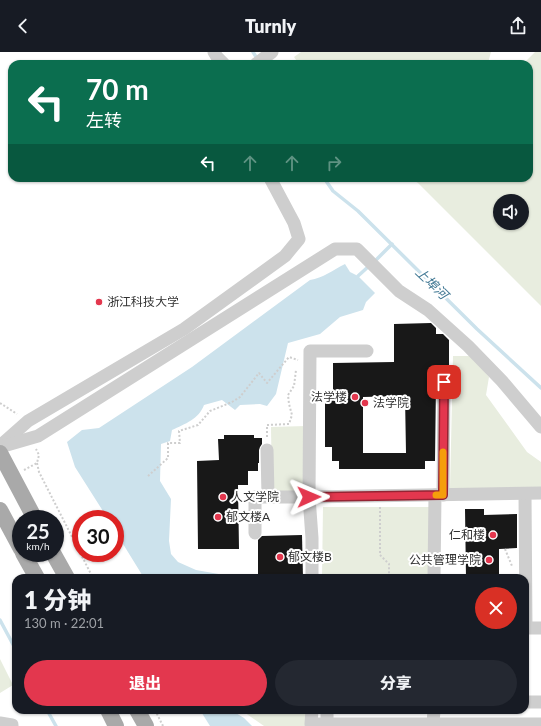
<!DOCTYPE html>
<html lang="zh">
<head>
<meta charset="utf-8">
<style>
  :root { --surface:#171b24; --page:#242831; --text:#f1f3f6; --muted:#9ea1a6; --accent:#e3374e }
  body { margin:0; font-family:Lato,"Noto Sans SC",sans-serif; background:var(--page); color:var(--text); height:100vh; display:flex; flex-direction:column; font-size:15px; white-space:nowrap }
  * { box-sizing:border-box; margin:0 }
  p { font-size:13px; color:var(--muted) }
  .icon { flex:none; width:22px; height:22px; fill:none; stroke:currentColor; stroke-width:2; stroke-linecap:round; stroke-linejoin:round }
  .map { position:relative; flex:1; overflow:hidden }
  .sheet { position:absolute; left:12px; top:522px; width:517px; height:140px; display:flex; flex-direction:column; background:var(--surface); border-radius:12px; box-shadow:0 1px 3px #0004 }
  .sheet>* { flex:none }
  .hud { position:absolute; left:8px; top:8px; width:525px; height:122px; border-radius:12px; box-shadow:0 1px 3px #0004; background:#0b6e4f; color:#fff; overflow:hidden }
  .tools { position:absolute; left:493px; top:142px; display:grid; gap:8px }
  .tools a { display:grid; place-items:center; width:36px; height:36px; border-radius:50%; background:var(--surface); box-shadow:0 1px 3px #0004; font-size:20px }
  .speed { position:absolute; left:12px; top:458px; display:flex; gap:8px; font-size:20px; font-weight:700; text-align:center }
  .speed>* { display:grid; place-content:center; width:52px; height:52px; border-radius:50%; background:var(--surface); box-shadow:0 1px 3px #0004; line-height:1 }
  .speed small { font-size:10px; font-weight:400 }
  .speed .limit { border:6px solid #d22; background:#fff; color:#111 }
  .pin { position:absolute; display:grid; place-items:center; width:34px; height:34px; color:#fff; margin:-17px; border-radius:8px; box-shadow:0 2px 6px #0006 }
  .me { position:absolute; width:44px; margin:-22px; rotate:89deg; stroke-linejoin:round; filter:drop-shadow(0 0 3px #0008) }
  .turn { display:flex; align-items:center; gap:14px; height:84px; padding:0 12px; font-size:18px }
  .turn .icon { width:52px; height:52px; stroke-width:2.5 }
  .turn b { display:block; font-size:28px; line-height:34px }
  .lanes { display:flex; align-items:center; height:38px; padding:0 12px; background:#0003; justify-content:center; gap:20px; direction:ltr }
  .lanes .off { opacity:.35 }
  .round { display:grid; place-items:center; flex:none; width:42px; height:42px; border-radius:21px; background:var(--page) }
  .head { display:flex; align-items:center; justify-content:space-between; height:68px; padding:0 12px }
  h1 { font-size:24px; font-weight:800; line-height:30px }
  .action { display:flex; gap:8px; margin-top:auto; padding:8px 12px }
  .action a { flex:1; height:46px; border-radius:24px; background:var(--accent); color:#fff; font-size:16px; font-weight:800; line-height:46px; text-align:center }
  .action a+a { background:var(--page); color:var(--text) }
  header { display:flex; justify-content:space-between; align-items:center; height:52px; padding:0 12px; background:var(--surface); font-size:18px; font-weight:800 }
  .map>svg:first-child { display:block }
</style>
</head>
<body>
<header><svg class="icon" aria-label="back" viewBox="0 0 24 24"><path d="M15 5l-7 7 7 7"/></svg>Turnly<svg class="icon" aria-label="share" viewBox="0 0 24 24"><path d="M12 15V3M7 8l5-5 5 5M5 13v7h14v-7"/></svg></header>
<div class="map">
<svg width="541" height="674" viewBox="0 0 541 674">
  <rect width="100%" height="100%" fill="#fff"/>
  <g fill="#e8eddf" fill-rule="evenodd">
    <polygon points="301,0 491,0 488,11 488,12 299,12 294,5"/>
    <path d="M535,0H541V254L418,131L410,126H529V12H523ZM500,149H522V171H500Z"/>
    <polygon points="453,304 471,304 489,325 486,343 527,400 541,410 541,438 514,439 450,436"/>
    <polygon points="306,374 307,441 272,441 271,375"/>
    <polygon points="323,455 432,455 432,526 322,526"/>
    <polygon points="0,607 13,633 0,641"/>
    <polygon points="241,658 308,658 308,674 264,674"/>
    <rect x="322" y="658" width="109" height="4"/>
  </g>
  <g fill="#cce2ec">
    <path d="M345,212L350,220L358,224L375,241L366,250L363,258L340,265L320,282L288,291L276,342L267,354L260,352L240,353L235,358L222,348L204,353C199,367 185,372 172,378L170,389L161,392L160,429L171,447L169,489L171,502L178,510L196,518L230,524L235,526H144L115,479V467H108L75,415L67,390L82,378L99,376L192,315L310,228C323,226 333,218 345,212Z"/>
    <polygon points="200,658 231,658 244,666 252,674 210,674"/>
  </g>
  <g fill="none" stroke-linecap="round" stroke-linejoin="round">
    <g stroke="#cce2ec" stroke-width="3.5">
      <polyline points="253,0 258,8"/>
      <polyline points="324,126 333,139 358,159 477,277 541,336"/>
      <polyline points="374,210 392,192"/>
      <polyline points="358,224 369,214"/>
      <polyline points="0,568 16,598"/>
      <polyline points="47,658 56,674"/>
    </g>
  </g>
  <g fill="#181818" fill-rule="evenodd">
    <path d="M431,271L436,276V282H443L449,288V323L444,322L440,323L437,326L436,330L435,409H425V417H339V409H332V395H325V340H333V311L394,310V272ZM405,344L406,401H363V345Z"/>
    <polygon points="224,383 254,383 254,386 262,386 262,392 260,395 259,398 259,411 258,411 258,419 248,419 248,433 238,433 239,497 198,497 197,409 219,408 218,387 224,387"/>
    <polygon points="465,457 484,457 484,463 517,462 517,496 499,497 499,526 466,526"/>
    <polygon points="302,483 303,526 258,526 258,488 262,484"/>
  </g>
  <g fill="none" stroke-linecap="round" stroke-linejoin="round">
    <g stroke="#cecece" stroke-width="2" stroke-dasharray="2 2" stroke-linecap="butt">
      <polyline points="0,351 17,362"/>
      <polyline points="267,385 267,373 289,372 292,363 289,352 288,343 294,334 296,318"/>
      <polyline points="37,411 39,420 93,526"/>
      <polyline points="24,418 37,411 39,403 36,397"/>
      <polyline points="148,424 168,406 168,391 180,391 179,379 198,373 210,359 232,350 240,345 259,321 267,331 289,305 298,308"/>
      <polyline points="380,455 380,503 389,512 389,526"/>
      <polyline points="505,497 512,514"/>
      <polyline points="155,658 163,674"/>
    </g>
    <g stroke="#cecece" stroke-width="13">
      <polyline points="214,0 217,5 224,12"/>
      <polyline points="256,12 272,0"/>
      <polyline points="1,393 28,369 184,277 285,204 299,187 294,171 270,126"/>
      <polyline points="0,395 38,384 335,197 357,197 399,239 428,258 468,294 502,329 541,375"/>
      <polyline points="267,398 268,444"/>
      <polyline points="525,442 526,576 541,576"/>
      <polyline points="443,443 444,330"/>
      <polyline points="255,481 255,445 309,445 310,299 367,299"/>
      <polyline points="312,526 312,486 309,445 541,441"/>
      <polyline points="434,526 435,443"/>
      <polyline points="525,650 541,650"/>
      <polyline points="312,658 311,672 541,672"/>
      <polyline points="0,671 12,673 12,674"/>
      <polyline points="327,672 327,658"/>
      <polyline points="433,672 434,658"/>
    </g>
    <g stroke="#a9a9a9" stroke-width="16">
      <polyline points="0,401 35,467"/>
      <polyline points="0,458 21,497"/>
      <polyline points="23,501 37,526"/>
      <polyline points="53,501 67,526"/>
      <polyline points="108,658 116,674"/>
      <polyline points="137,658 146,674"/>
    </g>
  </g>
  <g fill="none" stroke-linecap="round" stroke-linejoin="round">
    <defs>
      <polyline id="route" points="309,445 443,443 444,330"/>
    </defs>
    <use href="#route" stroke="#942433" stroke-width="10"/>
    <use href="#route" stroke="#e3374e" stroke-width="7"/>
    <polyline stroke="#f59e0b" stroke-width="7" points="436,443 443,443 443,400"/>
  </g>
  <g fill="#e3374e" stroke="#fff" stroke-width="1.5">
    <circle cx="99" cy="250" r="4"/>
    <circle cx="355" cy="345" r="4"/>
    <circle cx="365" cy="351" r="4"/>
    <circle cx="223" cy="445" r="4"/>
    <circle cx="218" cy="465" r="4"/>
    <circle cx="493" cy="483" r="4"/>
    <circle cx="280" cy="505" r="4"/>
    <circle cx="489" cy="508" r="4"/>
  </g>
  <g text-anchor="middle" stroke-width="4" stroke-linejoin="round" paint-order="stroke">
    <g font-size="12" fill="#313131" stroke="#fff" text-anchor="start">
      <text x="107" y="254">浙江科技大学</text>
      <text x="347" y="349" text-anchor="end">法学楼</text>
      <text x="373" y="355">法学院</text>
      <text x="231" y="449">人文学院</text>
      <text x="226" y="469">郁文楼A</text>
      <text x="485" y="487" text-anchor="end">仁和楼</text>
      <text x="288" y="509">郁文楼B</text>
      <text x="481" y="512" text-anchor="end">公共管理学院</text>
    </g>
    <g font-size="13" font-style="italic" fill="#3f7793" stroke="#fff">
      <text transform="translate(432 231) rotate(44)" y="5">上埠河</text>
    </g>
  </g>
</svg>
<div class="tools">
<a><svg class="icon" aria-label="sound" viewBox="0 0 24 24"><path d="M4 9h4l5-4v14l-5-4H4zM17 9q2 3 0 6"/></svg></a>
</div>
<div class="speed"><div>25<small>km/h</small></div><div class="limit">30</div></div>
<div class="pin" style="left:444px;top:330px;background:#d93025"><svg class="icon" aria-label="arrive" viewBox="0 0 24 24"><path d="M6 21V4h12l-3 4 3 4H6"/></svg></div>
<svg class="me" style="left:309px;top:445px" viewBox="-20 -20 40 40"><path d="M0-17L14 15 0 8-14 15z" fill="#e3374e" stroke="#fff" stroke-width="4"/></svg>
<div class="hud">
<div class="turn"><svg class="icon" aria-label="left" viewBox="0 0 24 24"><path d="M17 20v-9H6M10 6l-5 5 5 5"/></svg><div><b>70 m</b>左转</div></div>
<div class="lanes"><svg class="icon" aria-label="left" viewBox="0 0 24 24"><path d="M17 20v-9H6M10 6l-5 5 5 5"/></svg><svg class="icon off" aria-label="ahead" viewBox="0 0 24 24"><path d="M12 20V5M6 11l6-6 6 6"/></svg><svg class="icon off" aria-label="ahead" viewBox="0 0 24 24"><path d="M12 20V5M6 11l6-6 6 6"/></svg><svg class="icon off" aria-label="right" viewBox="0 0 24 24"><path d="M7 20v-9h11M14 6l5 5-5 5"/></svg></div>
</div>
<section class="sheet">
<div class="head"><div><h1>1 分钟</h1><p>130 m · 22:01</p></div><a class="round" style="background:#d93025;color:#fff"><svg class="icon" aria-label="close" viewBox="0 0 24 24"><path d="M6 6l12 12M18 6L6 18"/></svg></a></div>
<div class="action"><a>退出</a><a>分享</a></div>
</section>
</div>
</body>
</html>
